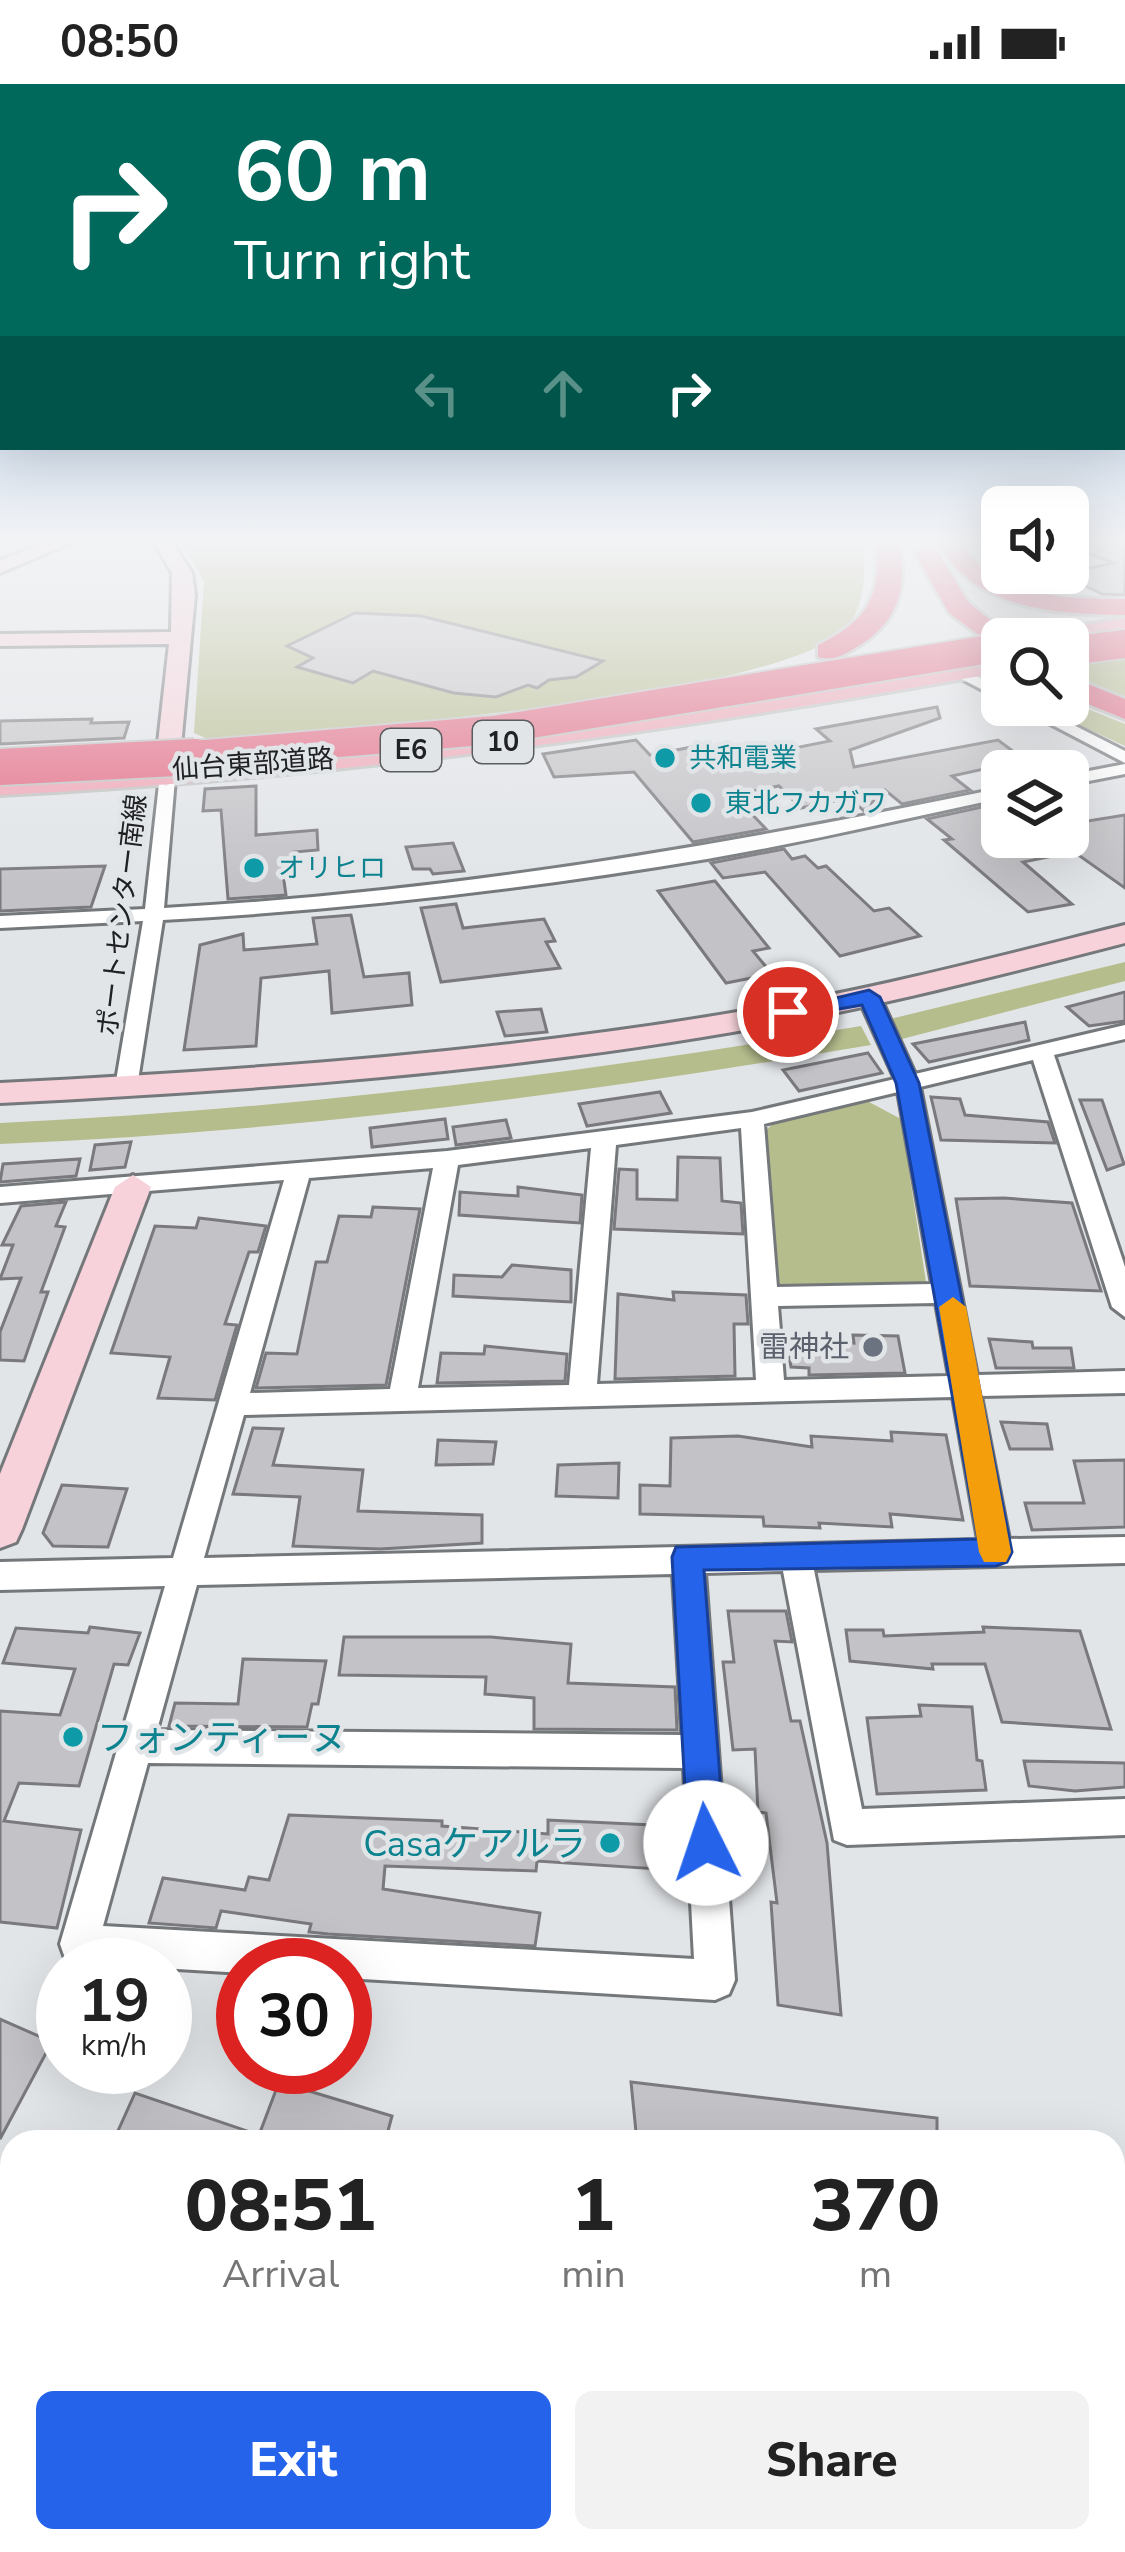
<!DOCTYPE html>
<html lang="en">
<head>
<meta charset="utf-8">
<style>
  :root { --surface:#fff; --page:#f2f2f2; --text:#222; --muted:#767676; --accent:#2563eb }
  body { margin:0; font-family:"Nunito Sans","Noto Sans JP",sans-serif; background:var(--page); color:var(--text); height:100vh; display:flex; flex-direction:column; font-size:45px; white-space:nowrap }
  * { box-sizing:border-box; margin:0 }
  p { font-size:39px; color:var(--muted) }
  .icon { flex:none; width:66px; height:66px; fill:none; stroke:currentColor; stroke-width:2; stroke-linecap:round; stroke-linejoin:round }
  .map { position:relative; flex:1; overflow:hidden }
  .details { position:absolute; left:0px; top:2046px; width:1125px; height:423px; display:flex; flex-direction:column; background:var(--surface); border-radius:36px 36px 0 0; box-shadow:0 12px 48px #0002 }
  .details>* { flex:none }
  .hud { position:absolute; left:0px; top:0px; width:1125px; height:366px; box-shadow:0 12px 48px #0002; background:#00695c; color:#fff; overflow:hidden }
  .tools { position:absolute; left:981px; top:402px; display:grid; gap:24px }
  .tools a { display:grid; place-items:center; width:108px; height:108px; border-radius:18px; background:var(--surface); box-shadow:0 12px 48px #0002; font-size:60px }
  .speed { position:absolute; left:36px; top:1854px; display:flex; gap:24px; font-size:60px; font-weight:700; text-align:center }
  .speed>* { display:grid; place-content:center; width:156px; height:156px; border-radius:50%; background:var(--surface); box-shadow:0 12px 48px #0002; line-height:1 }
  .speed small { font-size:30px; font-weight:400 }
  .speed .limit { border:18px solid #d22; background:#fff; color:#111 }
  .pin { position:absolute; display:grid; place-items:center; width:102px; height:102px; color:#fff; margin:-51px; border:6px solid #fff; border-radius:50%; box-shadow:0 3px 12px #0007 }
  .me { position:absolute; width:132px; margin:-66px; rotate:356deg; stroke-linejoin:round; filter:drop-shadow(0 0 9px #0008) }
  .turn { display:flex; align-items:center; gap:42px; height:252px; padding:0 36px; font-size:54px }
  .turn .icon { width:156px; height:156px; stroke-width:2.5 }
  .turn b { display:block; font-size:84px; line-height:102px }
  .lanes { display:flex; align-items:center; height:114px; padding:0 36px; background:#0003; justify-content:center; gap:60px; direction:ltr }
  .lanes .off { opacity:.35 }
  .eta { display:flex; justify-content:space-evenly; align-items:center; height:204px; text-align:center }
  .eta b { font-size:72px; font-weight:800; line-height:84px }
  .cta { display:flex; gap:24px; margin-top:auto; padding:24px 36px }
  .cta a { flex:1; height:138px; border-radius:18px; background:var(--accent); color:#fff; font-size:48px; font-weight:800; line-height:138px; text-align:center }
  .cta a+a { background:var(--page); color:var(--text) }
  .status { display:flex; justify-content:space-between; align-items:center; height:84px; padding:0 60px; background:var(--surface); direction:ltr }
  .status svg { height:33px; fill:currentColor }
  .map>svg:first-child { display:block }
</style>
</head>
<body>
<div class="status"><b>08:50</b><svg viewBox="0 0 49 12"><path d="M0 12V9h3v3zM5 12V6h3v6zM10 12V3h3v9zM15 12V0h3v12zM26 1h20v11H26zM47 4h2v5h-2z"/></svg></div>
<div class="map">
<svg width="1125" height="2468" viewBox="0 0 1125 2468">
  <rect width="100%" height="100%" fill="#e2e5e8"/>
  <g fill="#b6bd8d">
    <path d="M182,457H862C867,482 865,524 846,544C780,615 322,646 210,656L194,649L204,498Z"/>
    <polygon points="1125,575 1125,618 1068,590 1068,582"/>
    <polygon points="1068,617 1125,640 1125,662 1036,621"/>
    <polygon points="1125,878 1125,897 902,955 886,936"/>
    <path d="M861,942L871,961C582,1010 292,1048 0,1060V1039C290,1025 575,991 861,942Z"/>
    <polygon points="869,1018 901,1035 927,1205 778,1205 764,1048 776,1037"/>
  </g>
  <g fill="#c3c2c6" stroke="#7a797d" stroke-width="3">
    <polygon points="1068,457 1125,457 1125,511 1102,510 1061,490 1114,479 1068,462"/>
    <polygon points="355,529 421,532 603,577 576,593 549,596 537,604 528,601 496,613 454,609 373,587 353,599 297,583 313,574 287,562"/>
    <polygon points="937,623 940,634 850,666 854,683 998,656 1025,676 952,692 970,706 902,720 885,706 864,727 850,714 801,724 779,702 734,711 766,745 693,758 634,688 554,693 543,670 636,656 650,671 692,663 709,681 830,657 816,645"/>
    <polygon points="92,635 91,639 129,638 124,654 0,660 0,637"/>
    <polygon points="256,702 256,751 317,746 318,766 294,768 295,781 282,783 286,811 228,815 221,726 203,727 205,705"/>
    <polygon points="991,721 1002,721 1002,753 1041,753 1063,770 1023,778 1072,820 1028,828 944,756 952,755 927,735"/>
    <polygon points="1068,727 1082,738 1125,731 1125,804 1053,753 1068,753"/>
    <polygon points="453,759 464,787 433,790 430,785 413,785 406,763"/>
    <polygon points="784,765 792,775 805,772 818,784 826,782 874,827 889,824 920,852 840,872 765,788 723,794 711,779"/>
    <polygon points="105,782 91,823 0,827 0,785"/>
    <polygon points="715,797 769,864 753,867 772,890 726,899 658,807"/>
    <polygon points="456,820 463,844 544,835 555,857 546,858 560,884 441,898 421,824"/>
    <polygon points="351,831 364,893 409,889 412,921 332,929 329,887 261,894 256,962 184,966 200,861 243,850 244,866 317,860 313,834"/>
    <polygon points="1125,908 1125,937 1089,942 1067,923"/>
    <polygon points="541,925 547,948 505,952 497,928"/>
    <polygon points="1025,938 1029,956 929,978 913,960"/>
    <polygon points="868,969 882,989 799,1007 783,986"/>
    <polygon points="660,1008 671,1029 587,1042 579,1020"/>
    <polygon points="931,1013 960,1015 965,1031 1048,1038 1055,1059 941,1056"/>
    <polygon points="1080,1016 1102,1016 1124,1080 1107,1086"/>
    <polygon points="445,1035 448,1055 372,1063 370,1044"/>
    <polygon points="506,1036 511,1054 456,1061 453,1043"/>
    <polygon points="131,1058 125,1083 90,1086 95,1061"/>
    <polygon points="678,1073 720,1074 722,1117 741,1119 743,1150 614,1145 619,1085 637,1086 637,1115 677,1116"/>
    <polygon points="80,1075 76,1092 0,1098 3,1080"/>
    <polygon points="518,1103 582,1111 580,1139 459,1131 460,1108 518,1112"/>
    <polygon points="1004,1114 1072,1119 1101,1207 970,1202 956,1115"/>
    <polygon points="66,1118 56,1142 65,1143 41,1208 48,1208 24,1277 0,1276 0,1248 21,1194 0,1195 13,1161 2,1161 21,1122"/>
    <polygon points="373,1123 420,1125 386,1301 256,1304 266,1269 297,1270 316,1178 327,1178 339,1132 371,1133"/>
    <polygon points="199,1134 266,1142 258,1168 249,1168 225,1240 237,1241 215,1316 158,1314 170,1273 111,1269 155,1142 196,1144"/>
    <polygon points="512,1181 571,1186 571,1218 453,1212 454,1191 502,1193"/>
    <polygon points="673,1208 746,1211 748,1240 734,1240 735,1292 615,1295 618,1210 674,1216"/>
    <polygon points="853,1251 898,1252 905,1289 809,1291 809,1284 791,1283 786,1254 854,1259"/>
    <polygon points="989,1255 1032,1258 1033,1264 1071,1264 1074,1284 996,1284"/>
    <polygon points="485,1262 567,1270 565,1297 437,1299 441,1269 484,1270"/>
    <polygon points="1001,1338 1047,1340 1052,1365 1010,1365"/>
    <polygon points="253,1344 283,1345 273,1381 363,1386 358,1427 482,1431 482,1459 380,1465 293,1462 300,1413 233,1410"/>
    <polygon points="891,1348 946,1351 963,1436 890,1430 892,1443 819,1439 820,1444 764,1442 763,1433 640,1430 640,1401 670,1402 671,1354 738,1352 812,1363 811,1352 892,1357"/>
    <polygon points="438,1356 496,1358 493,1380 436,1381"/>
    <polygon points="1125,1376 1125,1443 1032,1446 1025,1419 1084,1419 1074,1377"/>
    <polygon points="619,1379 618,1414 556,1412 558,1381"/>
    <polygon points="62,1401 127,1405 108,1463 53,1462 43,1449"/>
    <polygon points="728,1527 786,1527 792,1558 775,1557 791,1637 800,1637 827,1759 841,1931 778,1921 771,1818 777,1819 766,1729 758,1728 755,1665 733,1666 723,1578 734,1578"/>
    <polygon points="90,1543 140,1549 128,1581 114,1580 79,1702 19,1699 4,1737 81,1746 57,1844 0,1838 0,1627 60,1631 75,1585 3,1579 16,1544 88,1549"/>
    <polygon points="983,1543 1080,1547 1111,1645 1002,1638 985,1580 932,1580 933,1585 850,1577 846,1546 883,1546 884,1552 984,1548"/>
    <polygon points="344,1553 491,1553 571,1560 568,1599 675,1603 677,1646 534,1645 534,1614 485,1610 486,1593 339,1591"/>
    <polygon points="243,1575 326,1577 318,1620 312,1620 307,1643 169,1642 175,1619 238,1620"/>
    <polygon points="919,1621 972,1623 977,1676 982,1677 986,1706 877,1710 867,1634 921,1632"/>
    <polygon points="1024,1677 1125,1679 1125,1703 1075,1707 1029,1702"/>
    <polygon points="289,1731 442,1737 442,1742 548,1750 548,1736 673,1742 673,1786 537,1777 536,1787 385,1782 383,1805 540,1829 535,1862 328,1850 309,1848 311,1840 221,1827 216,1844 149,1839 163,1794 245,1806 249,1793 269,1796"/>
    <polygon points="0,1935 52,1958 0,2055"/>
    <polygon points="279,1998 392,2032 385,2058 113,2058 135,2009 259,2051"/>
    <polygon points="631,1998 937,2034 937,2058 637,2058"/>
  </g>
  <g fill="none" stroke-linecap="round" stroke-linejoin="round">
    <defs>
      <g id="street">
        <polygon points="959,583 1002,605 1002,616 954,591 954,585"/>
        <polygon points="1014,621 1034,621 1125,667 1125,679"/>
        <polygon points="1125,680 1125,690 1068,701 1068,691"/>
        <path d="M160,691L175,695L164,824C452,808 721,762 1002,704V714C904,735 806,758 707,775C527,805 345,826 163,836L137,1003L126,1010L115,1003L143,837L0,844V832L145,825Z"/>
        <path d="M869,907L880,913L915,990L1125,941V955L1054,971L1125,1183V1233L1112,1223L1033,976L920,1003L977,1291L1125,1287V1309L981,1312L1009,1455L1125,1453V1479L814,1486L862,1725L1125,1715V1751L847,1761L834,1756L783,1487L705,1489L735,1896L729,1910L715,1916L345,1894V1881H243V1889L79,1879L65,1874L60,1860L165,1502L0,1506V1478L173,1474L284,1096L0,1119V1103L447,1067L752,1028L895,995L858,913ZM898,1008L932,1200L777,1203L764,1040ZM741,1044L756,1296L597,1300L616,1061ZM591,1064L569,1301L418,1304L458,1081ZM433,1084L390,1305L250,1309L309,1094ZM936,1219L949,1292L784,1296L778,1222ZM953,1313L978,1456L204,1474L244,1331ZM673,1490L682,1651L157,1646L197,1501ZM148,1679L684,1684L694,1875L103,1842Z"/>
      </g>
      <g id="secondary">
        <polygon points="50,457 75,457 0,489 0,476"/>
        <polygon points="153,457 171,457 192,489 195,511 178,695 166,702 154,695 169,560 0,562 0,550 171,548 172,489"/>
        <path d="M1125,841V859C1004,890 884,921 761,943C510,988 255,1006 0,1019V999C255,986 510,968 761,924C884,903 1004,871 1125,841Z"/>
        <polygon points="133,1091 151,1103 22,1445 16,1458 0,1464 0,1390 115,1103"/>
      </g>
      <g id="primary">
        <polygon points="1125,534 1125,548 1068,558 1032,555 1044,548"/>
        <path d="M1002,572V588C670,648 338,694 0,711V693C337,677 670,631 1002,572Z"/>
      </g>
      <g id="highway">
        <path d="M875,457H899C908,504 899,539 855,564C842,572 833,577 818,573V561C867,537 883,512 875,457Z"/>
        <path d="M936,457H960C995,514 1064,515 1125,515V531C1052,530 976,526 936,457Z"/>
        <polygon points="927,463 936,465 968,518 1012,554 1002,555 1002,568 949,529 915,470"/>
        <polygon points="1068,592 1125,615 1125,635 1068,612"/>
      </g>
    </defs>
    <use href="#street" stroke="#75787b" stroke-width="6"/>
    <use href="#secondary" stroke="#75787b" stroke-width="6"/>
    <use href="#primary" stroke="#c1c1c1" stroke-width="6"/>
    <use href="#highway" stroke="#c1c1c1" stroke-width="6"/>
    <use href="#street" fill="#fff" fill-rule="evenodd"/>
    <use href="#secondary" fill="#f7d2da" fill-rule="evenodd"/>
    <use href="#primary" fill="#efa4b4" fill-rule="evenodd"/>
    <use href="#highway" fill="#e46882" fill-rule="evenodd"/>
    <defs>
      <g id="highway-bridge-far1">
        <polyline points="1068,567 1125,560"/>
        <polyline points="134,676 495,646 1002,563"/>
      </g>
      <polyline id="highway-bridge" points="0,683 195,673"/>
    </defs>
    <use href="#highway-bridge-far1" stroke="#c1c1c1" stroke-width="32" stroke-linecap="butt"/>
    <use href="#highway-bridge" stroke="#c1c1c1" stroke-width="40" stroke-linecap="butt"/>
    <use href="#highway-bridge-far1" stroke="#e46882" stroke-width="28"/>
    <use href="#highway-bridge" stroke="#e46882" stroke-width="36"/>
  </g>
  <linearGradient id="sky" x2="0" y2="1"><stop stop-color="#7aa7da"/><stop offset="0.57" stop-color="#f2f3f5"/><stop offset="1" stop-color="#f2f3f5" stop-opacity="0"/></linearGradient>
  <rect width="1125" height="802" fill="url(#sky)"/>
  <polygon fill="#2563eb" stroke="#184099" stroke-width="3" points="869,906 880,913 919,999 1012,1468 1007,1478 996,1482 704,1486 725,1759 719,1772 706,1778 693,1772 688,1759 672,1473 676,1463 978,1455 896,999 862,921 788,934 777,928"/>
  <polygon fill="#f59e0b" points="953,1213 966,1223 1011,1468 1006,1478 984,1478 979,1468 939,1223"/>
  <g fill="#0f9aa8" stroke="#e2e5e8" stroke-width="4.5">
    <circle cx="665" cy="674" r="12"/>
    <circle cx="701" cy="719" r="12"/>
    <circle cx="254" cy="784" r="12"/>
    <circle cx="73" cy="1653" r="12"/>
    <circle cx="610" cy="1759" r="12"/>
  </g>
  <circle fill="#6b7280" stroke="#e2e5e8" stroke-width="4.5" cx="873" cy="1263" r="12"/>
  <g text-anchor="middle" stroke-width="9" stroke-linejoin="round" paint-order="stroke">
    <g fill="#e2e5e8" stroke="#5a5c5e" stroke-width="3">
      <rect x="473" y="637" width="60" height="42" rx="9"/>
      <rect x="381" y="645" width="60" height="42" rx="9"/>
    </g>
    <g font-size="27" font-weight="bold" fill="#202123">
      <text x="503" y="667">10</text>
      <text x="411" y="675">E6</text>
    </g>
    <g font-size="27" fill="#0d838f" stroke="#e2e5e8" text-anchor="start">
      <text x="689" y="683">共和電業</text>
      <text x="725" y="728">東北フカガワ</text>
      <text x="278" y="793">オリヒロ</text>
    </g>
    <g font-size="27" fill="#202123" stroke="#e2e5e8">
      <text transform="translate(253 680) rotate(-4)" y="9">仙台東部道路</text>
      <text transform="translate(122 831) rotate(-83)" y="9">ポートセンター南線</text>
    </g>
    <g font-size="30" fill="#5b616d" stroke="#e2e5e8" text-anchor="end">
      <text x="849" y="1273">雷神社</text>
    </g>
    <g font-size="36" fill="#0d838f" stroke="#e2e5e8" text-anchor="start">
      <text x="97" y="1666">フォンティーヌ</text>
      <text x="586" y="1772" text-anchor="end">Casaケアルラ</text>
    </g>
  </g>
</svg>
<div class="tools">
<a><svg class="icon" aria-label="sound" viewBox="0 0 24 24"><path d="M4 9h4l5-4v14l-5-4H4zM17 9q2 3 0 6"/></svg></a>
<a><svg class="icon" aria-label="search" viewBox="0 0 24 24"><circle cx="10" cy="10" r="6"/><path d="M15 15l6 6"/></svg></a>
<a><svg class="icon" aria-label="layers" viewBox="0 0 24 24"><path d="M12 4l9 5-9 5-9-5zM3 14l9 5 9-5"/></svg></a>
</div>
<div class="speed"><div>19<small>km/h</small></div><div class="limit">30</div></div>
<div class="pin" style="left:788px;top:928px;background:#d93025"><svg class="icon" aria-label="arrive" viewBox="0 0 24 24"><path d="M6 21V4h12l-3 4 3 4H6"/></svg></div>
<svg class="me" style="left:706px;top:1759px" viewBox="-20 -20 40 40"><circle r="19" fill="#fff"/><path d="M0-13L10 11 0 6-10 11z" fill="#2563eb"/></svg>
<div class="hud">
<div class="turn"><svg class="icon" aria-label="right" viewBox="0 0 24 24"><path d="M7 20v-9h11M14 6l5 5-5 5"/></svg><div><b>60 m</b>Turn right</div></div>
<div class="lanes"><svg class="icon off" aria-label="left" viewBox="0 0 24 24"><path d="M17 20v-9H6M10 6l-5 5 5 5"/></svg><svg class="icon off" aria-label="ahead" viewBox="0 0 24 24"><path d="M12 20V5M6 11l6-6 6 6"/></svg><svg class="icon" aria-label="right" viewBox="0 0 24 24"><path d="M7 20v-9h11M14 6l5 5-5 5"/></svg></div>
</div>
<section class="details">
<div class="eta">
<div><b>08:51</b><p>Arrival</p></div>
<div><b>1</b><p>min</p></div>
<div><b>370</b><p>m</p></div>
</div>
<div class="cta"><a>Exit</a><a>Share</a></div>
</section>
</div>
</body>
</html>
